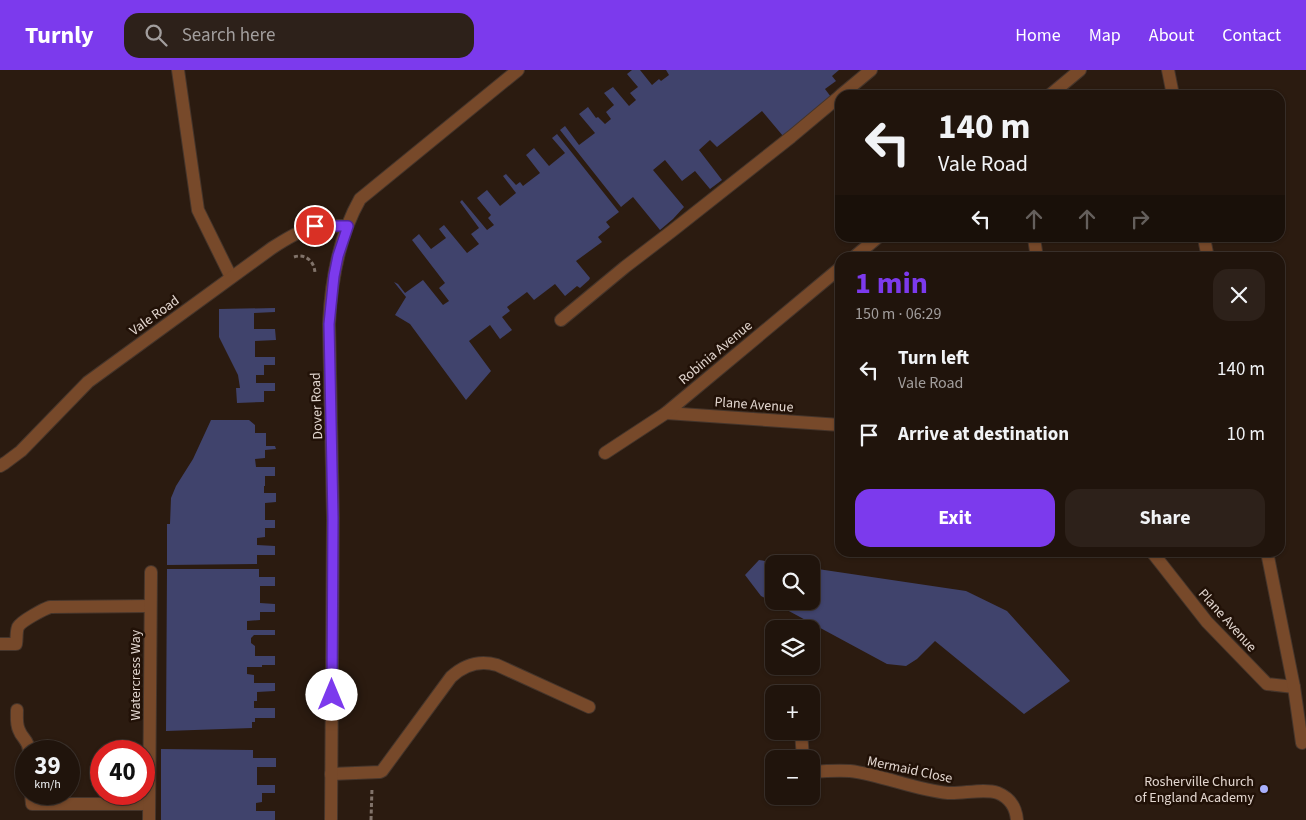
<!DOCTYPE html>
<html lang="en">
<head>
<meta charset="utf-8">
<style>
  :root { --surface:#20140c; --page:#2d211a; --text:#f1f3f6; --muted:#a29e9d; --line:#3d332d; --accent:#7c3aed }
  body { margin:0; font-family:"Source Sans 3",sans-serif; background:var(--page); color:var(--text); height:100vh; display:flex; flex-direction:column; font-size:19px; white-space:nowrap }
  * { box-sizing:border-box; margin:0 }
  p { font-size:16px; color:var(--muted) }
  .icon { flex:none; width:28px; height:28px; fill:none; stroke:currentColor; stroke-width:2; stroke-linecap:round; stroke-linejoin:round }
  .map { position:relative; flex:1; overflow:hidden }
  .drawer { position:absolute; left:835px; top:182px; width:450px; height:305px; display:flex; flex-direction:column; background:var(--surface); border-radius:15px; box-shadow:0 1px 4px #0004,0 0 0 1px var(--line) }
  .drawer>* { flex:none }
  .top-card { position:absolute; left:835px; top:20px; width:450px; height:152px; border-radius:15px; box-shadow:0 1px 4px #0004,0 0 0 1px var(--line); background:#20140c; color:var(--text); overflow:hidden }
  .tools { position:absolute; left:765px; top:485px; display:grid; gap:10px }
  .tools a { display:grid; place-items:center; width:55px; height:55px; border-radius:10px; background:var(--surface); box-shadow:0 1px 4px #0004,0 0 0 1px var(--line); font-size:25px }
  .speed { position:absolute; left:15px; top:670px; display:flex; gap:10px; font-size:25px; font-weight:700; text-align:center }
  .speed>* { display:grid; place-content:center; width:65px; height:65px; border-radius:50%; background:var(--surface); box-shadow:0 1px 4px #0004,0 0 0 1px var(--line); line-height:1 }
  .speed small { font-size:12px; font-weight:400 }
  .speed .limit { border:8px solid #d22; background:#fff; color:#111 }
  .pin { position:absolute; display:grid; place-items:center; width:42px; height:42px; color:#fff; margin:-21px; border:2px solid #fff; border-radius:50%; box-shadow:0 1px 5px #0007 }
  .me { position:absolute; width:55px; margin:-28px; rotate:0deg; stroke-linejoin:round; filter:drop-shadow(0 0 4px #0008) }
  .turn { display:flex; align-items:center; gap:18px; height:105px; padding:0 20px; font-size:22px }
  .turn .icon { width:65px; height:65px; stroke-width:2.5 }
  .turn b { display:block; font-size:35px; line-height:42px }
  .lanes { display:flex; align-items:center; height:48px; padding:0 20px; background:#0003; justify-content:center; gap:25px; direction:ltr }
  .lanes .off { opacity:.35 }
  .round { display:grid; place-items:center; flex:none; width:52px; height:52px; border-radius:15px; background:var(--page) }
  .summary { display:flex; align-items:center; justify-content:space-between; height:85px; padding:0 20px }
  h1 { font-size:30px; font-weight:700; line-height:38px; color:var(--accent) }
  .button { display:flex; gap:10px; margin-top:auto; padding:10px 20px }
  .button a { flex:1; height:58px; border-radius:15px; background:var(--accent); color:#fff; font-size:20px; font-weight:700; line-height:58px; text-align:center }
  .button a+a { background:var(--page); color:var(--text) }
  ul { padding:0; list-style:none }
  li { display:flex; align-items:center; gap:15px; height:65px; padding:0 20px }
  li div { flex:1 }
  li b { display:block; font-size:19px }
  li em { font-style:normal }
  header { display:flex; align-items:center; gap:30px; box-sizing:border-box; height:70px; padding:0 25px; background:var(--accent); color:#fff }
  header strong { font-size:24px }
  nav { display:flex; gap:28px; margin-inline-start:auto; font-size:18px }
  .search { width:350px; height:45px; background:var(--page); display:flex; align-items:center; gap:12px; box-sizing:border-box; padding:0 18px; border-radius:15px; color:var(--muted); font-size:19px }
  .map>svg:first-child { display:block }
</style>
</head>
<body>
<header>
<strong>Turnly</strong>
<div class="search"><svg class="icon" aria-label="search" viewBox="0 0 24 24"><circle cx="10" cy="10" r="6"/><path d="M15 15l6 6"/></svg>Search here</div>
<nav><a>Home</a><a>Map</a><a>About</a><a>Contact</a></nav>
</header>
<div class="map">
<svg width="1306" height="750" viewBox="0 0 1306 750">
  <rect width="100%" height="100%" fill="#2b1b10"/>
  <g fill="#40436c">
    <polygon points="632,0 640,0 652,15 659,9 661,11 669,5 666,0 839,0 832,6 836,11 825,19 831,27 783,66 762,41 717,77 710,70 699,80 722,110 710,119 695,101 682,111 665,90 653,100 684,137 673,149 660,160 633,127 621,137 560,60 565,56 579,75 595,63 579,44 588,37 596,48 598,47 605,54 611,49 606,42 614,35 604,23 613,17 629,36 636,30 630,23 638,17 627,4"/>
    <polygon points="557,64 619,142 606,152 610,157 598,167 602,172 576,191 590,208 589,210 580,218 577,216 565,226 555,214 534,230 527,222 507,237 510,241 502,247 512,260 500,269 490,255 469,271 491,301 466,330 410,254 395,245 406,227 394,212 398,214 405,223 423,210 443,235 449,231 439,218 445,213 412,170 419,164 431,179 446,168 439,159 444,155 467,183 479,174 471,164 479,158 460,132 462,130 487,160 494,155 488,148 491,145 477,128 487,120 500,136 516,123 503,106 506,104 516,115 520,112 523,116 540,103 526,85 534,78 549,96 565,83 552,68"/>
    <polygon points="275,238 275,242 254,243 254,259 275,259 276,270 255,271 255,287 275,287 275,295 264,295 264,305 256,305 256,313 275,313 275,321 264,321 264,332 237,333 236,318 240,318 238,305 219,267 219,239"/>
    <polygon points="211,350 249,350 255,355 255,363 266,363 266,376 275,376 276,379 265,380 265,388 255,389 256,397 275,397 275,406 265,406 265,416 264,416 264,423 276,423 276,432 265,433 265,450 275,450 275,458 265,458 265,467 257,468 257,475 275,476 275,485 257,485 257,494 167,495 167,454 170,454 171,428 176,416 193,389"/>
    <polygon points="759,490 782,494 774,494 774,531 811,531 811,498 966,521 1007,541 1070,611 1024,644 935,571 917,589 906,596 887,594 761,526 745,505"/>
    <polygon points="167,499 259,499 259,507 275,507 275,516 260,516 260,533 275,534 275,542 260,542 260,550 247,551 247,560 275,560 275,565 254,565 251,568 251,573 255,576 255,586 275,586 275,595 262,595 262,597 247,597 247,604 254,605 254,613 275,613 275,621 257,622 257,631 254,631 254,638 275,638 275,648 255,648 255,652 252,652 252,658 166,661"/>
    <polygon points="161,679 253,680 253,688 276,688 276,697 257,697 257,715 275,715 275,723 262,723 262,732 256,733 256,741 275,741 275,750 161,750"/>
  </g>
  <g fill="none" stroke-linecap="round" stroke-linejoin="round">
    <defs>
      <g id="minor">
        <polyline points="178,0 198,140 231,207"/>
        <polyline points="1168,0 1173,25"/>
        <polyline points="841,25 871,0"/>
        <polyline points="1050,25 1080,0"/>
        <polyline points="1034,168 1037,188"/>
        <polyline points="1204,168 1208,188"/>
        <polyline points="853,188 877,168"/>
        <polyline points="561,250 625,197 672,161 791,67 840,26"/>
        <polyline points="666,343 840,355"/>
        <polyline points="605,383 666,343 840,198"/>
        <path d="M0,396L5,393L21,381L88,312L272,178C303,158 310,155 347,156"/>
        <polyline points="1152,482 1207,552 1267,614 1294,617"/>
        <polyline points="1267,482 1294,617 1302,673"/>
        <path d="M0,574H16C17,569 16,562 18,557C21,551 44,539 50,537L150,536"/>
        <path d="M17,640C17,646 16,654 19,660C22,669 29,670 29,681"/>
        <polyline points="801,661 803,689"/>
        <path d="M811,702C824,701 837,700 850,701C883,705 915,720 948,723C963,724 984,718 998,723C1010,728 1016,738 1017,750"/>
        <path d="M331,704L380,702L382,701L451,607C464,595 480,590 497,595L589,637"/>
        <polyline points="31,724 32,734 149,734"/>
        <polyline points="149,750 151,502"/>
        <path d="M331,750L333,448L329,254C331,212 339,166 360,129L518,0"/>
      </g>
    </defs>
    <use href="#minor" stroke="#45352b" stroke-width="14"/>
    <g stroke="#81736a" stroke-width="3" stroke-dasharray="4 2.5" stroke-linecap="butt">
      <path d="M294,187C306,183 315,192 315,204"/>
      <polyline points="371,750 372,718"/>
    </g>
    <use href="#minor" stroke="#77492a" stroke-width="12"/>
  </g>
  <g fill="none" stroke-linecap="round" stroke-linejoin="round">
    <defs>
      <polyline id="route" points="315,156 348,156 338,186 334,206 329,254 333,448 332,625"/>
    </defs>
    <use href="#route" stroke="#51269a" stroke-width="12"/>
    <use href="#route" stroke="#7c3aed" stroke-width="9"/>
  </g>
  <circle fill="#a9b0fc" stroke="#211107" stroke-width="2" cx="1264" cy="719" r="5"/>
  <g text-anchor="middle" stroke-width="5" stroke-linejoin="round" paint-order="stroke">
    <g font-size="14" fill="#e3d7d0" stroke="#211107">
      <text transform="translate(154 245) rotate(-36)" y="5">Vale Road</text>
      <text transform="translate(715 282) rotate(-40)" y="5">Robinia Avenue</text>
      <text transform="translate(754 334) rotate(4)" y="5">Plane Avenue</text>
      <text transform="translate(316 336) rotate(-92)" y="5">Dover Road</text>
      <text transform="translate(1228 550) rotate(48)" y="5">Plane Avenue</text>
      <text transform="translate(135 605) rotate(-90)" y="5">Watercress Way</text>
      <text transform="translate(910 699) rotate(12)" y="5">Mermaid Close</text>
    </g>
    <g font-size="14" fill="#e3d7d0" stroke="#211107" text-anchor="end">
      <text x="1254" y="716">Rosherville Church<tspan x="1254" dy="16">of England Academy</tspan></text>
    </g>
  </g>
</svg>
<div class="tools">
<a><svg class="icon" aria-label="search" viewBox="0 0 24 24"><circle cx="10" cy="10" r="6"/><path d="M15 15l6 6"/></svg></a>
<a><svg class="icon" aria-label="layers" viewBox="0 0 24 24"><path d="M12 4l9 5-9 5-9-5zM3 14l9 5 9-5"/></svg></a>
<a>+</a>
<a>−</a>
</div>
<div class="speed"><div>39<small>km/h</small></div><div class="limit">40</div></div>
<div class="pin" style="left:315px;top:156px;background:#d93025"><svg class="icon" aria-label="arrive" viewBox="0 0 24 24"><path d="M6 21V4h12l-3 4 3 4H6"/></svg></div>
<svg class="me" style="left:332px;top:625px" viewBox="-20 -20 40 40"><circle r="19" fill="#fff"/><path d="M0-13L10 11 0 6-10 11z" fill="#7c3aed"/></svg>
<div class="top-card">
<div class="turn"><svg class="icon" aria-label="left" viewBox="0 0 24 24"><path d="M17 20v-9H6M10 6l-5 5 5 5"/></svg><div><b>140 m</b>Vale Road</div></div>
<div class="lanes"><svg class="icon" aria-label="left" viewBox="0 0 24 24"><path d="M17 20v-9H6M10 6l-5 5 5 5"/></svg><svg class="icon off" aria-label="ahead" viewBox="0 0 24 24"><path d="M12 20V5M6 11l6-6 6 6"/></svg><svg class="icon off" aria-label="ahead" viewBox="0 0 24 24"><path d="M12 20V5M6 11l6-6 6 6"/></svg><svg class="icon off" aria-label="right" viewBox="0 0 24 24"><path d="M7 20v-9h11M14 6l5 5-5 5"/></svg></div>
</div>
<section class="drawer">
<div class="summary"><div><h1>1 min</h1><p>150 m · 06:29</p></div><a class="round"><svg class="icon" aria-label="close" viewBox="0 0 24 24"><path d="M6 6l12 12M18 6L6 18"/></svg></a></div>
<ul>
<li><svg class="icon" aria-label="left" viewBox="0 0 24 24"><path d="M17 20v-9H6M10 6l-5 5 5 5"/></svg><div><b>Turn left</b><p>Vale Road</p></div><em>140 m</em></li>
<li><svg class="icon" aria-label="arrive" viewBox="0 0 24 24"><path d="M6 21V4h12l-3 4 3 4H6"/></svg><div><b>Arrive at destination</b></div><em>10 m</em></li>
</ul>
<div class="button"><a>Exit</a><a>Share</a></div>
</section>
</div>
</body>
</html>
